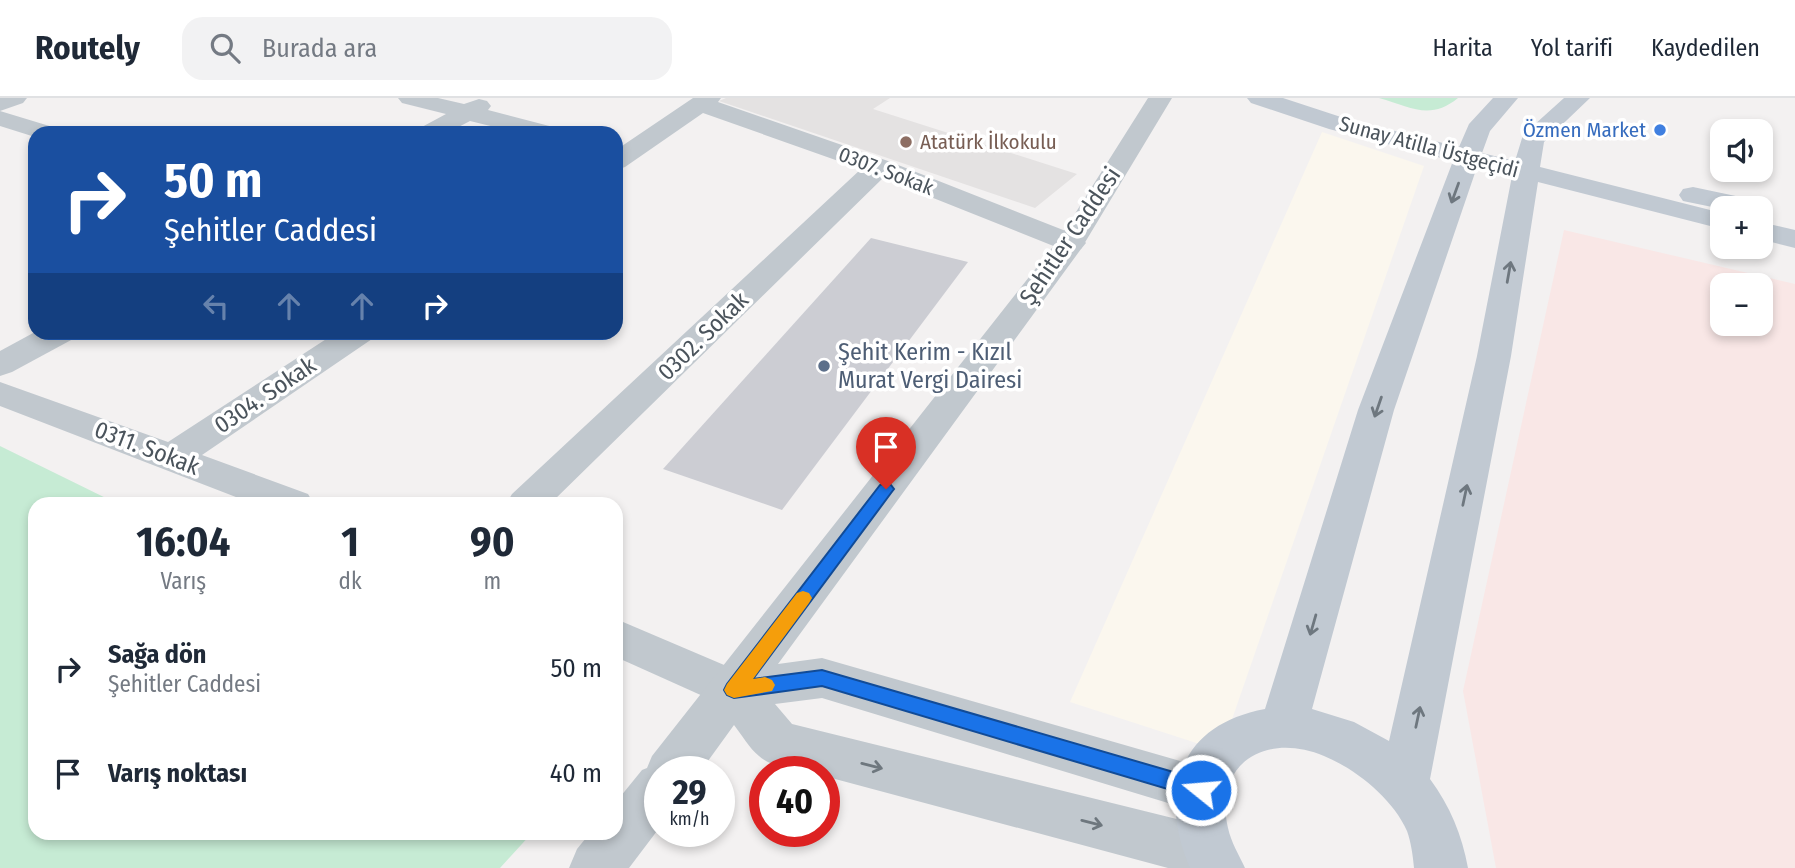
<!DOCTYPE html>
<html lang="tr">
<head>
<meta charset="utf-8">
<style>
  :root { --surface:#fff; --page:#f2f2f3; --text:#1f2937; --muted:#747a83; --line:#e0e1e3 }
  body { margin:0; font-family:"Fira Sans Condensed",sans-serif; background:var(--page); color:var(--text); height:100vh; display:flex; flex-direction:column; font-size:26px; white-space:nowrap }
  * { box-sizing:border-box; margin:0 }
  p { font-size:23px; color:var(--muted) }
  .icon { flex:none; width:38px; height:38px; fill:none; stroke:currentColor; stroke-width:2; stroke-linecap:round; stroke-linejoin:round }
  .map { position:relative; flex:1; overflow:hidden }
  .panel { position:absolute; left:28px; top:399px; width:595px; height:343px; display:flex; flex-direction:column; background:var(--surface); border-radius:21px; box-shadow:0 4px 10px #0003 }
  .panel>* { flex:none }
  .hud { position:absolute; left:28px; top:28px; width:595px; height:214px; border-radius:21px; box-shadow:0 4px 10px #0003; background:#1a4fa0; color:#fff; overflow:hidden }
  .buttons { position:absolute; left:1710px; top:21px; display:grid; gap:14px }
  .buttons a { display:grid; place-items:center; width:63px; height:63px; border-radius:14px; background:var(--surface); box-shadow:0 4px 10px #0003; font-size:35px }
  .speed { position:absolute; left:644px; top:658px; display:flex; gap:14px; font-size:35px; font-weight:700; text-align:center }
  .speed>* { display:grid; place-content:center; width:91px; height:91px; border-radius:50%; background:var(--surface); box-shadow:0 4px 10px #0003; line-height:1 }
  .speed small { font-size:18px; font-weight:400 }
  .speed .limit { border:10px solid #d22; background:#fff; color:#111 }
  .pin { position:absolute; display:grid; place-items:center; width:60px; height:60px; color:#fff; margin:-72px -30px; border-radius:50% 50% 50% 0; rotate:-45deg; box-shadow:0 0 7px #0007 }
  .pin .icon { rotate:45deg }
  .me { position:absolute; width:77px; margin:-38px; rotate:287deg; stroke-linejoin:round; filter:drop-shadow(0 0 5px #0008) }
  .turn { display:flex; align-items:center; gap:24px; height:147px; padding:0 21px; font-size:32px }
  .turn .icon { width:91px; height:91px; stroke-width:2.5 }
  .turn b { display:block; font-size:49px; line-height:60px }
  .lanes { display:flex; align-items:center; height:66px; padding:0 21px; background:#0003; justify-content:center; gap:35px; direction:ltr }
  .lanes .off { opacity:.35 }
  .eta { display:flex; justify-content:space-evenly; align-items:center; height:119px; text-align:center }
  .eta b { font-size:42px; font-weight:700; line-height:49px }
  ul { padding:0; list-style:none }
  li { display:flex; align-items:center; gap:21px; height:105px; padding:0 21px }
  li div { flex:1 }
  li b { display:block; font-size:26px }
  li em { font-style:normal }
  header { display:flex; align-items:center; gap:42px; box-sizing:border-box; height:98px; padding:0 35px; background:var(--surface); border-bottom:2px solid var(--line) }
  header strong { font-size:33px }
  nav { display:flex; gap:38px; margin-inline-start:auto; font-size:24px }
  .search { width:490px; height:63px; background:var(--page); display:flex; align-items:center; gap:18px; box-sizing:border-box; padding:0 24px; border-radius:21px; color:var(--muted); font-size:26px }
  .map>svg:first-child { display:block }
</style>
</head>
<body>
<header>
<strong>Routely</strong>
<div class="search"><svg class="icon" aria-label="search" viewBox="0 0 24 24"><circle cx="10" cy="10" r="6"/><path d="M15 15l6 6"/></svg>Burada ara</div>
<nav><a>Harita</a><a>Yol tarifi</a><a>Kaydedilen</a></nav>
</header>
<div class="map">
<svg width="1795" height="770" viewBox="0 0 1795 770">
  <rect width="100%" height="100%" fill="#f3f1f1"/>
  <polygon fill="#fbf7ee" points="1322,34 1424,68 1221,653 1070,604"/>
  <polygon fill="#e4e2e2" points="726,0 890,0 873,11 1077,76 1035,110 719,3"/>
  <path fill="#f9e7e6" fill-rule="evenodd" d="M1564,132L1795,186V770H1496L1463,593ZM1722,187H1760V226H1722Z"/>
  <g fill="#c6ebd4">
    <path d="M1379,0H1458C1430,23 1411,9 1379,0Z"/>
    <polygon points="0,348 118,406 35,406 35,735 532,735 500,770 0,770"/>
  </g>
  <polygon fill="#cccdd3" points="871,140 968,164 782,412 663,371"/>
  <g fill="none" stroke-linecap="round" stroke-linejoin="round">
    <g fill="#c1c8ce" fill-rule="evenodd">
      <polygon points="398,0 438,0 464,6 479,1 487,3 491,8 488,12 557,30 560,35 519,35 470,23 447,35 417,35 420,30 446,16 402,5"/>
      <polygon points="693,0 721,0 718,4 888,63 1081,139 1086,145 1081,151 1071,154 1061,151 883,80 550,406 506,406 512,396 861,71 703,15 625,69 616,72 616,52"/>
      <polygon points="0,13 56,30 59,35 35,35 35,39 0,28"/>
      <polygon points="35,234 77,234 73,241 12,274 0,278 0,253"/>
      <polygon points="337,234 376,234 372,241 202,357 308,396 314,406 254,406 0,308 0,284 168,344"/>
      <polygon points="616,521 750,578 757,592 750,606 734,612 616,559"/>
    </g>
    <g fill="#c1c8ce" fill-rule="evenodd">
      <polygon points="0,0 27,0 23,5 0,13"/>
      <path d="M1148,0H1172L1081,151L778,566L822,560L1201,669L1219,675L1226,692L1219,709L1201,715L822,600L775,606L792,626L1209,729L1228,737L1236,755L1229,770H1168L824,678V674C806,674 773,671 759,658C749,650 742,637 734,627L700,674H660V729L629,770H569L577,751L590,735H616V704L642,672L647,670L652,658L1059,141Z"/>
    </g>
    <g fill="#c1c9d2" fill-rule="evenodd">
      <path d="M1247,0H1283L1347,21L1459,49L1469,26L1493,0H1518L1490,33L1482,55L1515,63L1523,37L1564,0H1590L1544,44L1540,69L1722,115V131L1538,84L1511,258L1430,681C1450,708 1462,737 1468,770H1414C1413,758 1411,744 1407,733C1393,701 1356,671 1324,658C1267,634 1213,664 1228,730C1231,744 1239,757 1245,770H1190C1158,696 1178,627 1265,611L1358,312L1453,63L1329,31L1251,5ZM1477,69L1512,78L1477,258L1389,643L1354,624L1312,611L1394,312Z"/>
      <polygon points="1693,89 1764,104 1768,110 1760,117 1760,110 1722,111 1683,103 1679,97 1683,91"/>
      <polygon points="1760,124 1795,132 1795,150 1760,141"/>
    </g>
  </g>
  <defs><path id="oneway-shaft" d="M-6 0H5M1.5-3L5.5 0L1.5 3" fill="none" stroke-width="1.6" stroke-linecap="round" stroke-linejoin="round" transform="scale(1.75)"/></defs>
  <g stroke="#6e777f">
    <use href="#oneway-shaft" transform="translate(1455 95) rotate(110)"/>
    <use href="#oneway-shaft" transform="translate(1509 174) rotate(-80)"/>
    <use href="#oneway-shaft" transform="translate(1378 309) rotate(109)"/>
    <use href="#oneway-shaft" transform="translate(1465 397) rotate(-78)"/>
    <use href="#oneway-shaft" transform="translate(1313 527) rotate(106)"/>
    <use href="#oneway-shaft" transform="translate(1418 619) rotate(-78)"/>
  </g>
  <g stroke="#6e777e">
    <use href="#oneway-shaft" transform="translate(872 668) rotate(14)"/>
    <use href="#oneway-shaft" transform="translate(1092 725) rotate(14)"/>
  </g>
  <polygon fill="#1a73e8" stroke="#114b97" stroke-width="2" points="886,385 891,387 894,391 891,395 753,581 822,572 1201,682 1208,685 1211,692 1208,698 1201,701 822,588 734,600 727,597 724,592 727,586 880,387"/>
  <polygon fill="#f59e0b" points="803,493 809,495 812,500 809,505 753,581 765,579 772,582 775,587 772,593 734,600 727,597 724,592 727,586 797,495"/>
  <circle fill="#3f7fe0" stroke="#fff" stroke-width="2.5" cx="1660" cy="32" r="7"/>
  <circle fill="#8d6e63" stroke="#fff" stroke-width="2.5" cx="906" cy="44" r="7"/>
  <circle fill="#5c6f8a" stroke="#fff" stroke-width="2.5" cx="824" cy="268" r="7"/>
  <g text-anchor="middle" stroke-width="7" stroke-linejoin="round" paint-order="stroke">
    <g font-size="21" fill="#366cbe" stroke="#fff" text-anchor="end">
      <text x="1646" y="39">Özmen Market</text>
    </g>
    <g font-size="21" fill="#785e54" stroke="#fff" text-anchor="start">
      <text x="920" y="51">Atatürk İlkokulu</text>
    </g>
    <g font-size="21" fill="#4b545c" stroke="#fff">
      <text transform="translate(1429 49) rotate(15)" y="7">Sunay Atilla Üstgeçidi</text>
      <text transform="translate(886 73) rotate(21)" y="7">0307. Sokak</text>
    </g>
    <g font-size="24" fill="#4b545c" stroke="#fff">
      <text transform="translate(1070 138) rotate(-56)" y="8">Şehitler Caddesi</text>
      <text transform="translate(703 238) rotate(-44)" y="8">0302. Sokak</text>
      <text transform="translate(265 297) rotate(-34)" y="8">0304. Sokak</text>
      <text transform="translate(147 350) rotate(21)" y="8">0311. Sokak</text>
    </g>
    <g font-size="24" fill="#4e5e75" stroke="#fff" text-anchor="start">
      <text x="838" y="262">Şehit Kerim - Kızıl<tspan x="838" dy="28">Murat Vergi Dairesi</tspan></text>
    </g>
  </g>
</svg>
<div class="buttons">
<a><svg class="icon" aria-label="sound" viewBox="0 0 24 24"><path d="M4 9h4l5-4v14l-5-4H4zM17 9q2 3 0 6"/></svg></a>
<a>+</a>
<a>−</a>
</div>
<div class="speed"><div>29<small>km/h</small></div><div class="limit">40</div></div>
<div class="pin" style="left:886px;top:391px;background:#d93025"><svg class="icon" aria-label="arrive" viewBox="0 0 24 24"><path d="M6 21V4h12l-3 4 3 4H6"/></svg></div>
<svg class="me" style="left:1201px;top:692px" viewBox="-20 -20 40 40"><circle r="17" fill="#1a73e8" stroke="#fff" stroke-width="3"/><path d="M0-11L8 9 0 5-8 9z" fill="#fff"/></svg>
<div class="hud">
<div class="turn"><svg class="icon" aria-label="right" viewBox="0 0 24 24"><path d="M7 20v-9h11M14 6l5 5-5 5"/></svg><div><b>50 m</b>Şehitler Caddesi</div></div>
<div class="lanes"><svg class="icon off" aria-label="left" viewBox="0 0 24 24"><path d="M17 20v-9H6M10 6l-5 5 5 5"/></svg><svg class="icon off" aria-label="ahead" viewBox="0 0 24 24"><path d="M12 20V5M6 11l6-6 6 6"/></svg><svg class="icon off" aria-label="ahead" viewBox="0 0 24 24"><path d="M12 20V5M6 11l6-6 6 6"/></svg><svg class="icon" aria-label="right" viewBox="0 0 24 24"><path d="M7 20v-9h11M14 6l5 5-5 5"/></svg></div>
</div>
<section class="panel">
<div class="eta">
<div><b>16:04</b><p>Varış</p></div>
<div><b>1</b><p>dk</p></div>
<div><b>90</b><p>m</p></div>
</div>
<ul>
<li><svg class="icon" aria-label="right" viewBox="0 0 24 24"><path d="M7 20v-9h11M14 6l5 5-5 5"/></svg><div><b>Sağa dön</b><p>Şehitler Caddesi</p></div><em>50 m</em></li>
<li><svg class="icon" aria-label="arrive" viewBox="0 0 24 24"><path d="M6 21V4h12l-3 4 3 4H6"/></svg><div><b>Varış noktası</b></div><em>40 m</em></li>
</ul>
</section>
</div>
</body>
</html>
